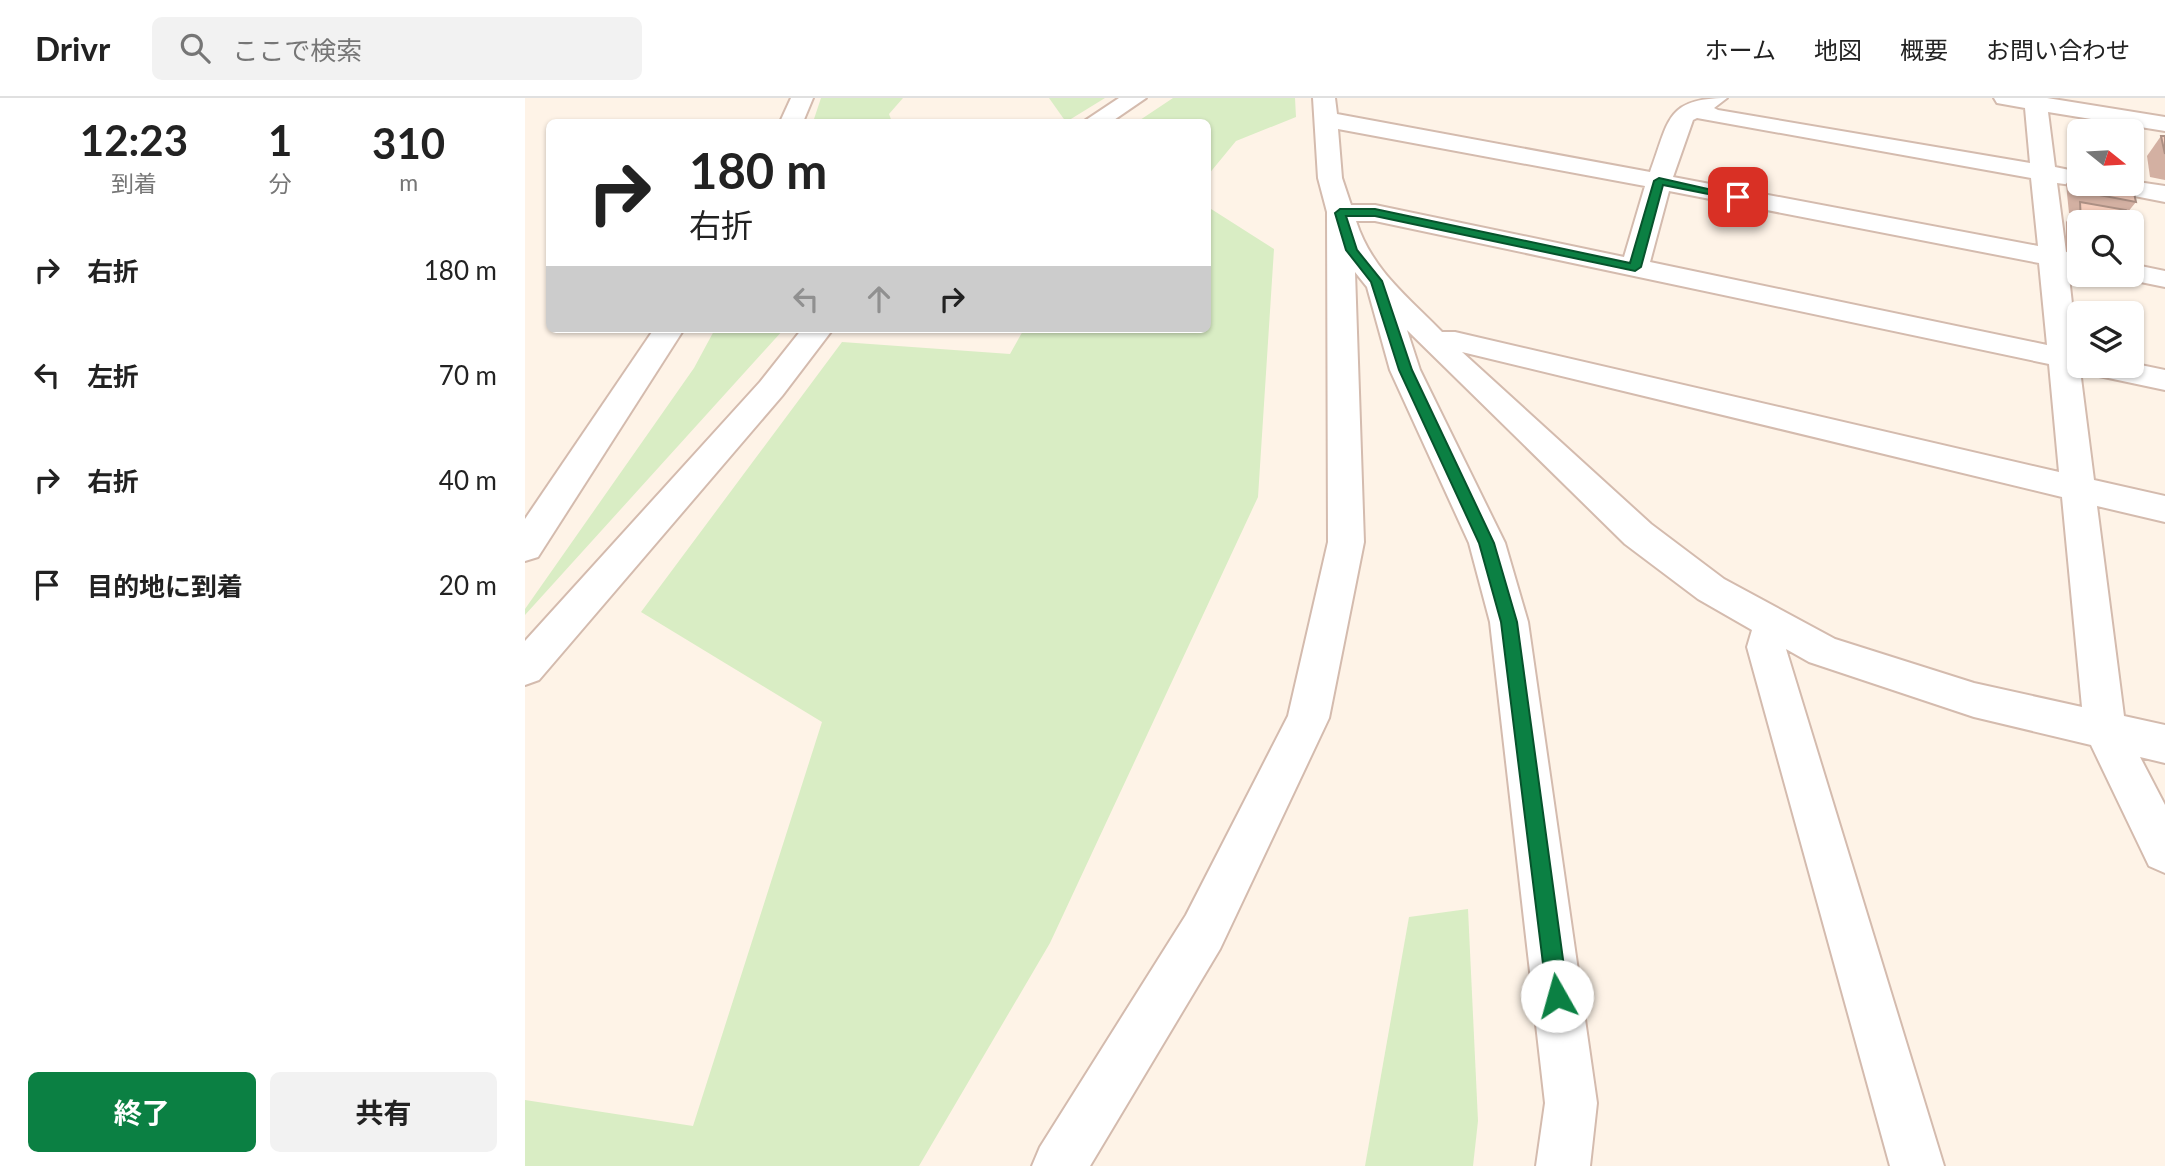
<!DOCTYPE html>
<html lang="ja">
<head>
<meta charset="utf-8">
<style>
  :root { --surface:#fff; --page:#f2f2f2; --text:#222; --muted:#767676; --line:#e0e0e0; --accent:#0b8043 }
  body { margin:0; font-family:Lato,"Noto Sans JP",sans-serif; background:var(--page); color:var(--text); height:100vh; display:flex; flex-direction:column; font-size:26px; white-space:nowrap }
  * { box-sizing:border-box; margin:0 }
  p { font-size:23px; color:var(--muted) }
  .icon { flex:none; width:38px; height:38px; fill:none; stroke:currentColor; stroke-width:2; stroke-linecap:round; stroke-linejoin:round }
  .map { position:relative; flex:1; overflow:hidden }
  .side { display:flex; flex-direction:column; background:var(--surface); width:525px }
  .side>* { flex:none }
  .banner { position:absolute; left:21px; top:21px; width:665px; height:214px; border-radius:10px; box-shadow:0 2px 5px #0004; background:#fff; color:var(--text); overflow:hidden }
  .needle { width:46px; rotate:108deg }
  .fabs { position:absolute; left:1542px; top:21px; display:grid; gap:14px }
  .fabs a { display:grid; place-items:center; width:77px; height:77px; border-radius:10px; background:var(--surface); box-shadow:0 2px 5px #0004; font-size:35px }
  .pin { position:absolute; display:grid; place-items:center; width:60px; height:60px; color:#fff; margin:-30px; border-radius:14px; box-shadow:0 4px 10px #0006 }
  .me { position:absolute; width:77px; margin:-38px; rotate:353deg; stroke-linejoin:round; filter:drop-shadow(0 0 5px #0008) }
  .turn { display:flex; align-items:center; gap:24px; height:147px; padding:0 28px; font-size:32px }
  .turn .icon { width:91px; height:91px; stroke-width:2.5 }
  .turn b { display:block; font-size:49px; line-height:60px }
  .lanes { display:flex; align-items:center; height:66px; padding:0 28px; background:#0003; justify-content:center; gap:35px; direction:ltr }
  .lanes .off { opacity:.35 }
  .eta { display:flex; justify-content:space-evenly; align-items:center; height:119px; text-align:center }
  .eta b { font-size:42px; font-weight:700; line-height:49px }
  .primary-button { display:flex; gap:14px; margin-top:auto; padding:14px 28px }
  .primary-button a { flex:1; height:80px; border-radius:10px; background:var(--accent); color:#fff; font-size:28px; font-weight:700; line-height:80px; text-align:center }
  .primary-button a+a { background:var(--page); color:var(--text) }
  ul { padding:0; list-style:none }
  li { display:flex; align-items:center; gap:21px; height:105px; padding:0 28px }
  li div { flex:1 }
  li b { display:block; font-size:26px }
  li em { font-style:normal }
  header { display:flex; align-items:center; gap:42px; box-sizing:border-box; height:98px; padding:0 35px; background:var(--surface); border-bottom:2px solid var(--line) }
  header strong { font-size:33px }
  nav { display:flex; gap:38px; margin-inline-start:auto; font-size:24px }
  .search { width:490px; height:63px; background:var(--page); display:flex; align-items:center; gap:18px; box-sizing:border-box; padding:0 24px; border-radius:10px; color:var(--muted); font-size:26px }
  main { display:flex; flex:1; min-height:0 }
  .map>svg:first-child { display:block }
</style>
</head>
<body>
<header>
<strong>Drivr</strong>
<div class="search"><svg class="icon" aria-label="search" viewBox="0 0 24 24"><circle cx="10" cy="10" r="6"/><path d="M15 15l6 6"/></svg>ここで検索</div>
<nav><a>ホーム</a><a>地図</a><a>概要</a><a>お問い合わせ</a></nav>
</header>
<main>
<section class="side">
<div class="eta">
<div><b>12:23</b><p>到着</p></div>
<div><b>1</b><p>分</p></div>
<div><b>310</b><p>m</p></div>
</div>
<ul>
<li><svg class="icon" aria-label="right" viewBox="0 0 24 24"><path d="M7 20v-9h11M14 6l5 5-5 5"/></svg><div><b>右折</b></div><em>180 m</em></li>
<li><svg class="icon" aria-label="left" viewBox="0 0 24 24"><path d="M17 20v-9H6M10 6l-5 5 5 5"/></svg><div><b>左折</b></div><em>70 m</em></li>
<li><svg class="icon" aria-label="right" viewBox="0 0 24 24"><path d="M7 20v-9h11M14 6l5 5-5 5"/></svg><div><b>右折</b></div><em>40 m</em></li>
<li><svg class="icon" aria-label="arrive" viewBox="0 0 24 24"><path d="M6 21V4h12l-3 4 3 4H6"/></svg><div><b>目的地に到着</b></div><em>20 m</em></li>
</ul>
<div class="primary-button"><a>終了</a><a>共有</a></div>
</section>
<div class="map">
<svg width="1640" height="1068" viewBox="0 0 1640 1068">
  <rect width="100%" height="100%" fill="#fef3e7"/>
  <g fill="#d9edc4">
    <polygon points="296,0 378,0 364,16 367,24 288,24"/>
    <polygon points="524,0 580,0 541,24"/>
    <polygon points="648,0 770,0 771,19 711,43 683,77 682,24 612,24"/>
    <polygon points="683,109 749,151 733,399 525,845 394,1068 0,1068 0,1002 168,1028 297,624 116,514 317,244 485,256 499,231 682,231"/>
    <polygon points="190,231 259,231 0,517 0,511 169,270"/>
    <polygon points="943,811 953,1023 948,1068 840,1068 884,819"/>
  </g>
  <g fill="none" stroke-linecap="round" stroke-linejoin="round">
    <defs>
      <g id="minor">
        <polygon points="266,0 288,0 278,24 255,24"/>
        <polygon points="594,0 621,0 586,24 558,24"/>
        <path d="M788,0H810L812,16L1125,74C1144,24 1140,0 1202,0L1189,10L1193,12L1505,65L1500,10L1472,5L1469,0H1522L1640,19V33L1523,14L1530,69L1554,74V86H1563L1554,88L1532,85L1541,154L1554,156V172L1543,170L1554,268H1606V265L1640,272V292L1574,278L1561,271L1555,272L1569,382L1640,398V424L1572,408L1599,618L1640,627V665L1615,659L1640,707V775L1624,768L1566,647L1449,619L1284,564L1261,551L1419,1068H1365L1222,549L1227,532L1173,501L1100,446L882,232L895,272L980,445L1003,524L1072,1005L1065,1068H1011L1020,1005L965,524L944,445L865,272L842,189L830,174L839,444L804,620L695,851L565,1068H507L515,1049L661,817L763,618L803,444L802,114L793,80ZM1172,20L1506,80L1513,148L1148,79L1168,22ZM813,31L1120,88L1099,159L850,107H826L817,80ZM1144,93L1514,165L1522,247L1125,164ZM831,123H850L1524,266L1534,374L930,234H917C882,198 847,172 831,123ZM937,254L1537,399L1557,609L1449,585L1310,541L1199,481L1126,426Z"/>
        <polygon points="1606,83 1640,88 1640,104 1574,91 1570,86 1606,86"/>
        <polygon points="1606,166 1640,173 1640,189 1596,180 1594,177 1606,177"/>
        <polygon points="129,231 159,231 13,459 0,463 0,421"/>
        <polygon points="277,231 308,231 257,298 14,582 0,587 0,543 235,284"/>
      </g>
    </defs>
    <use href="#minor" stroke="#d4bbae" stroke-width="4"/>
    <use href="#minor" fill="#fff" fill-rule="evenodd"/>
  </g>
  <g fill="#d3b0a2">
    <polygon points="1636,38 1640,38 1640,82 1625,79 1622,58"/>
    <polygon points="1554,67 1554,86 1557,86 1611,104 1602,115 1603,124 1554,124 1554,156 1541,153 1541,124 1547,115 1544,115 1541,86"/>
  </g>
  <g fill="#f5cdbc" stroke="#ac9084" stroke-width="2">
    <polygon points="1636,38 1640,38 1640,56"/>
    <polygon points="1606,82 1611,104 1558,94 1557,86 1606,86"/>
    <polygon points="1555,104 1601,112 1603,124 1556,124"/>
  </g>
  <polygon fill="#0b8043" stroke="#07532c" stroke-width="2" points="1134,80 1218,99 1213,102 1138,87 1116,169 1110,173 850,118 821,118 832,152 857,183 887,272 969,445 992,524 1043,898 1040,905 1032,908 1025,905 1022,898 976,524 954,445 874,272 846,184 821,152 810,115 815,111 850,111 1105,165 1129,83"/>
</svg>
<div class="fabs">
<a><svg class="needle" viewBox="-14 -14 28 28"><path d="M0-13l5 13h-10z" fill="#e53935"/><path d="M0 13l5-13h-10z" fill="#767676"/></svg></a>
<a><svg class="icon" aria-label="search" viewBox="0 0 24 24"><circle cx="10" cy="10" r="6"/><path d="M15 15l6 6"/></svg></a>
<a><svg class="icon" aria-label="layers" viewBox="0 0 24 24"><path d="M12 4l9 5-9 5-9-5zM3 14l9 5 9-5"/></svg></a>
</div>
<div class="pin" style="left:1213px;top:99px;background:#d93025"><svg class="icon" aria-label="arrive" viewBox="0 0 24 24"><path d="M6 21V4h12l-3 4 3 4H6"/></svg></div>
<svg class="me" style="left:1032px;top:898px" viewBox="-20 -20 40 40"><circle r="19" fill="#fff"/><path d="M0-13L10 11 0 6-10 11z" fill="#0b8043"/></svg>
<div class="banner">
<div class="turn"><svg class="icon" aria-label="right" viewBox="0 0 24 24"><path d="M7 20v-9h11M14 6l5 5-5 5"/></svg><div><b>180 m</b>右折</div></div>
<div class="lanes"><svg class="icon off" aria-label="left" viewBox="0 0 24 24"><path d="M17 20v-9H6M10 6l-5 5 5 5"/></svg><svg class="icon off" aria-label="ahead" viewBox="0 0 24 24"><path d="M12 20V5M6 11l6-6 6 6"/></svg><svg class="icon" aria-label="right" viewBox="0 0 24 24"><path d="M7 20v-9h11M14 6l5 5-5 5"/></svg></div>
</div>
</div>
</main>
</body>
</html>
